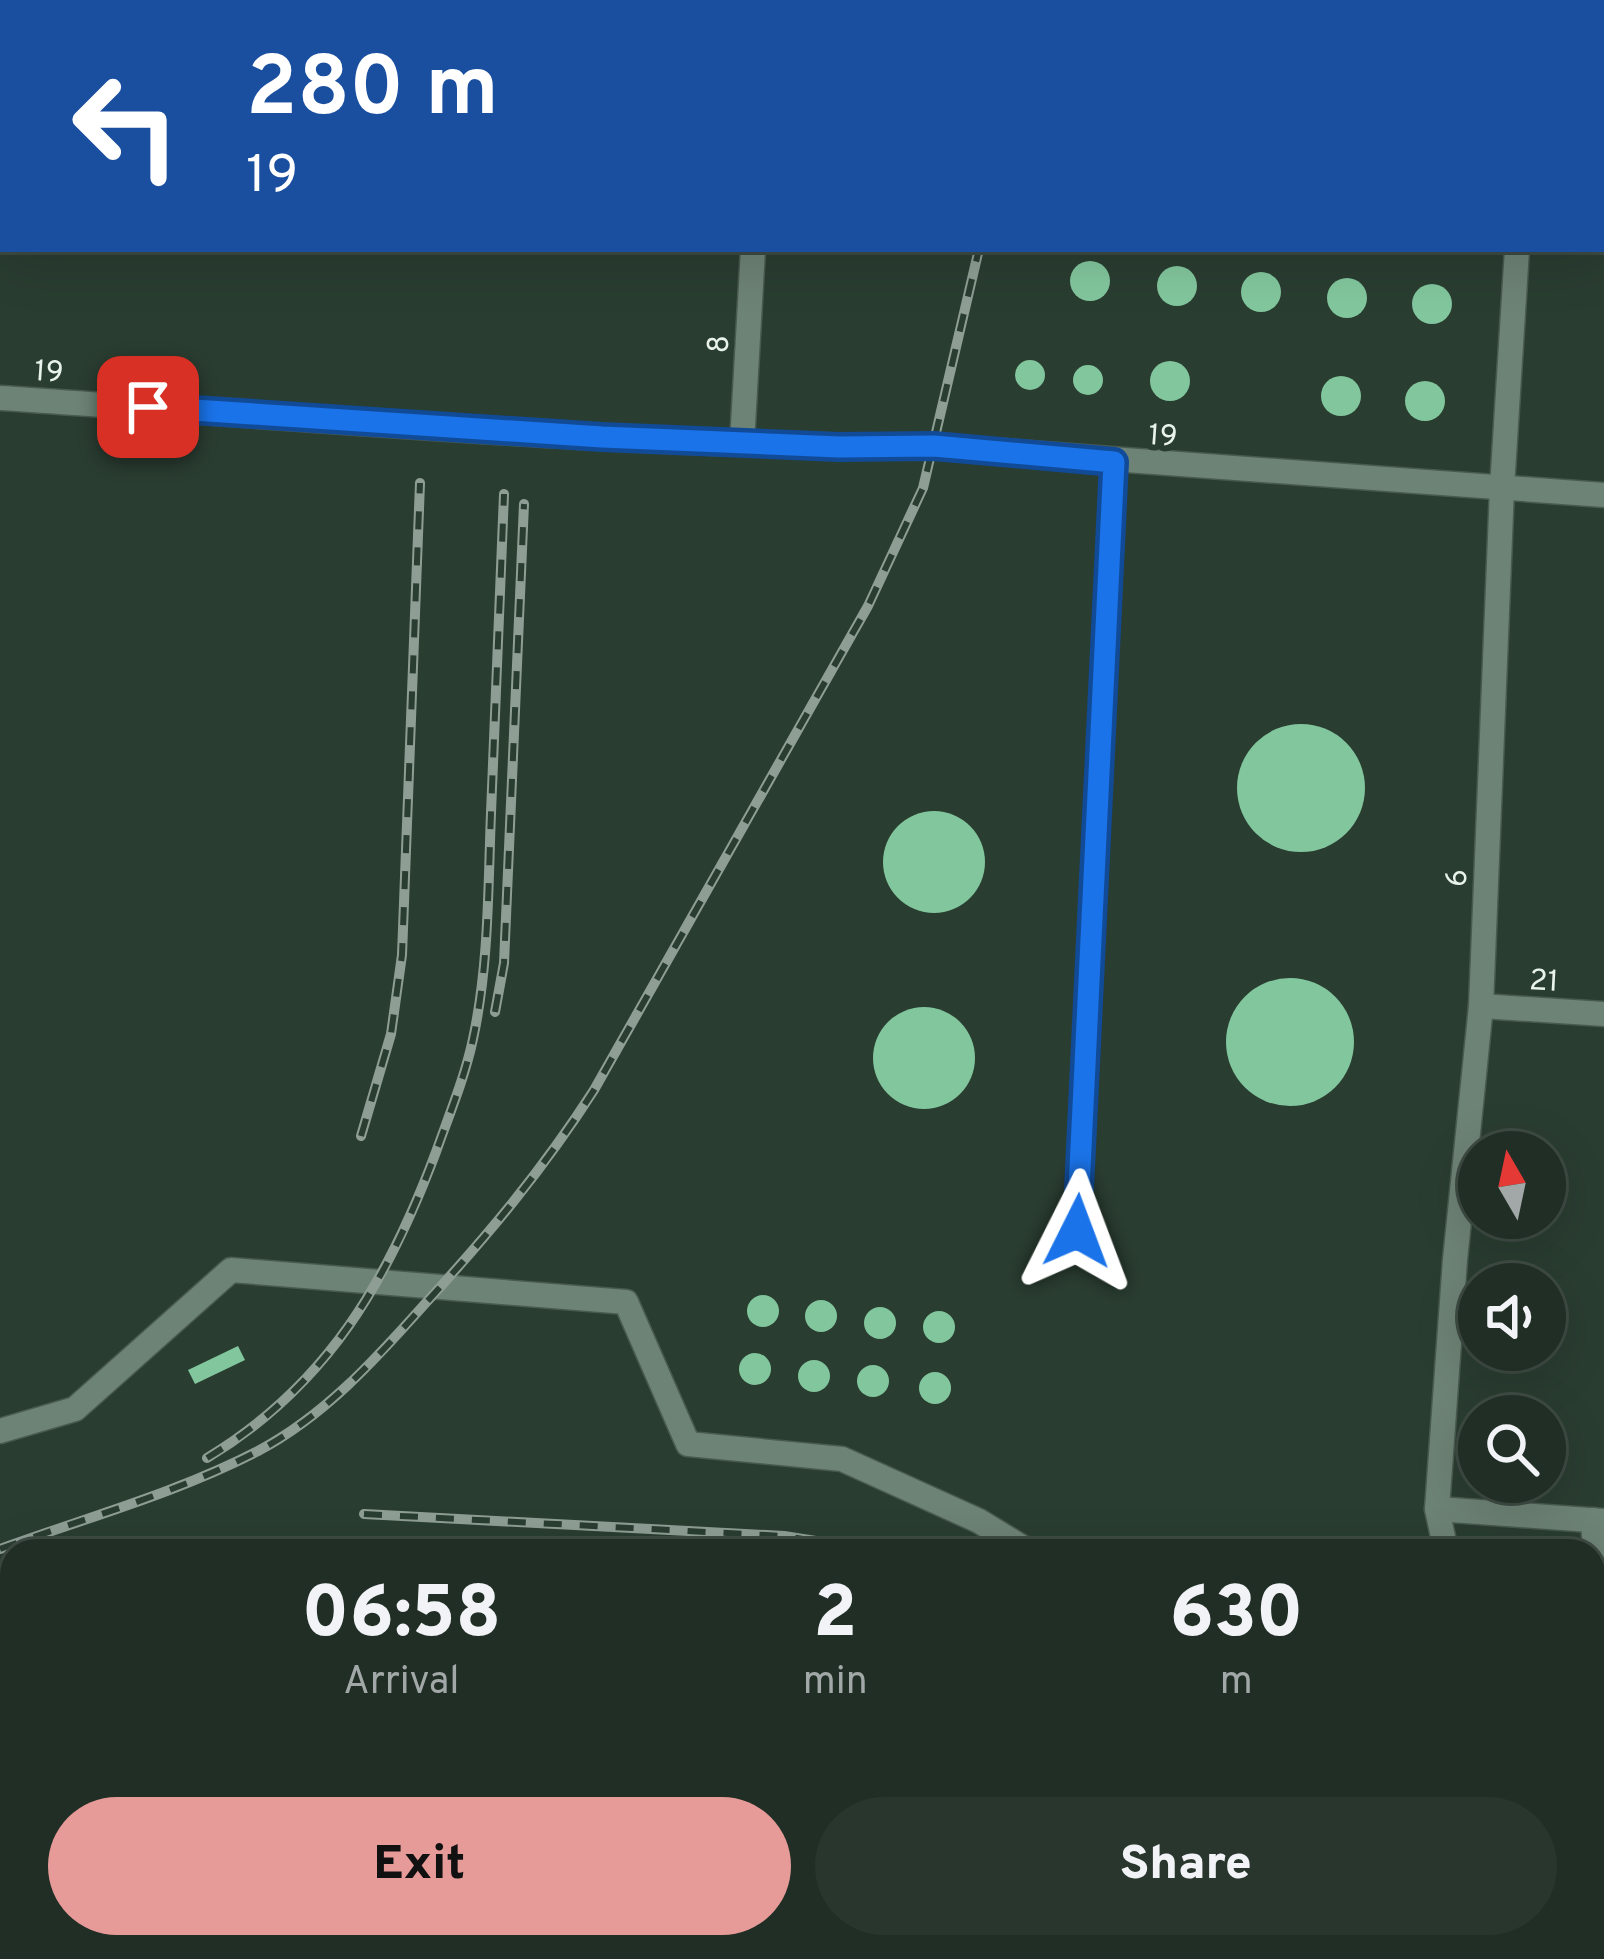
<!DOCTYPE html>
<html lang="en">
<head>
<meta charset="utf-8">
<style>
  :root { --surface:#202e25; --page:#28362d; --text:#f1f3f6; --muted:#a2a8a7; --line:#3d4a42; --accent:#e69b98 }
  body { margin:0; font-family:Overpass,sans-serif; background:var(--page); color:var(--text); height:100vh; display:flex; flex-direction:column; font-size:45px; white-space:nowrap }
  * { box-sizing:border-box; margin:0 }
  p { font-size:39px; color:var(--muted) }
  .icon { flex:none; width:66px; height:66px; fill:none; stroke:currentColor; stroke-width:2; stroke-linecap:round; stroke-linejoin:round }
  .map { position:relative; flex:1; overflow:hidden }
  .side { position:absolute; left:0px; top:1539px; width:1605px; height:420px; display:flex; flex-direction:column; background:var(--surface); border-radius:36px 36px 0 0; box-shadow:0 12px 48px #0002,0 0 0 3px var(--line) }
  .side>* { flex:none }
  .hud { position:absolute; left:0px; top:0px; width:1605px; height:252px; box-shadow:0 12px 48px #0002,0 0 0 3px var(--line); background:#1a4fa0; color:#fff; overflow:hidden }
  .needle { width:78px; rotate:351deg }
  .tools { position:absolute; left:1458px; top:1131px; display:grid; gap:24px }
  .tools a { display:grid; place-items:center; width:108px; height:108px; border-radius:50%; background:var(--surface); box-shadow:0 12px 48px #0002,0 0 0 3px var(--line); font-size:60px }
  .pin { position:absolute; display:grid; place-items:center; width:102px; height:102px; color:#fff; margin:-51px; border-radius:24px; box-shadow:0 6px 18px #0006 }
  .me { position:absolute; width:132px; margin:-66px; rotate:3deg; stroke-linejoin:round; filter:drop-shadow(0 0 9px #0008) }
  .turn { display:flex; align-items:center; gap:42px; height:252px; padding:0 48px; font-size:54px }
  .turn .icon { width:156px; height:156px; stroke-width:2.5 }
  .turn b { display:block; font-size:84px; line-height:102px }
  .eta { display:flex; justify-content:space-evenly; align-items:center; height:204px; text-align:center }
  .eta b { font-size:72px; font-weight:800; line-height:84px }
  .primary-button { display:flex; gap:24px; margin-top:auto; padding:24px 48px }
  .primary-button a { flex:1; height:138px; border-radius:72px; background:var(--accent); color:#111; font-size:48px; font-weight:800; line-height:138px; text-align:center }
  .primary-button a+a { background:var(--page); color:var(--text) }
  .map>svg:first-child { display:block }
</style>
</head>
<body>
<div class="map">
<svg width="1604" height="1959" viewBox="0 0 1604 1959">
  <rect width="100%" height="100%" fill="#2a3d31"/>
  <g fill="#82c69d">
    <circle cx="1090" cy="281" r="20"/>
    <circle cx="1177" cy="286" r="20"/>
    <circle cx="1261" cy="292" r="20"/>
    <circle cx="1347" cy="298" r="20"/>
    <circle cx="1432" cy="304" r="20"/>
    <circle cx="1030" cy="375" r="15"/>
    <circle cx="1170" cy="381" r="20"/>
    <circle cx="1088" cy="380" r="15"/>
    <circle cx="1341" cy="396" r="20"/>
    <circle cx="1425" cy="401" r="20"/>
    <circle cx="1301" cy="788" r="64"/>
    <circle cx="934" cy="862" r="51"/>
    <circle cx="1290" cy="1042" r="64"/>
    <circle cx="924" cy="1058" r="51"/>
    <circle cx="763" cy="1311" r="16"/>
    <circle cx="821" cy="1316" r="16"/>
    <circle cx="880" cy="1323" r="16"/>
    <circle cx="939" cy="1327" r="16"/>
    <polygon points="238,1346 245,1360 195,1384 188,1370"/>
    <circle cx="755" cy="1369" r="16"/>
    <circle cx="814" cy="1376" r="16"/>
    <circle cx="873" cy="1381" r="16"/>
    <circle cx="935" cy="1388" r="16"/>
  </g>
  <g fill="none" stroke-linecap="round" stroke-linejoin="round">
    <defs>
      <g id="minor">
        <polyline points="768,3 768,0"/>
        <polyline points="1532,3 1532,0"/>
        <path d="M0,398C311,418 623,448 934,446L1604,495"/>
        <polyline points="742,443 753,249"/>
        <polyline points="1481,1006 1604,1014"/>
        <polyline points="1077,1231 1114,462"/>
        <polyline points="0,1431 75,1409 231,1270 626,1302 688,1444 842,1459 979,1521 1028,1551"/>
        <polyline points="1437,1509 1604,1521"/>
        <polyline points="1593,1520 1604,1701"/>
        <polyline points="1446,1551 1437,1509 1455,1260 1481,1006 1502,488 1517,249"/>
        <polyline points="1593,1872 1604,1879"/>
      </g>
    </defs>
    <use href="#minor" stroke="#495a50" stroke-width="27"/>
    <use href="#minor" stroke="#6d8375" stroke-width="24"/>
    <defs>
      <g id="rail">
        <polyline points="976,3 977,0"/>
        <polyline points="1057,3 1057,0"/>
        <polyline points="495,1012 504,963 524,504"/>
        <polyline points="361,1136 391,1034 402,955 420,483"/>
        <path d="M207,1458C328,1385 388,1280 436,1152C449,1115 465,1077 473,1039C489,965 488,888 491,813C495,707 500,601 504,494"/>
        <polyline points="364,1514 784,1536 879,1551"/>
        <path d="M0,1549C85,1518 177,1493 258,1451C324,1416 374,1361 423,1306C487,1236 542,1171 594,1090L868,606L923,488L979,249"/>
      </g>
    </defs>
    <use href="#rail" stroke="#8e9e94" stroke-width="10"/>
    <use href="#rail" stroke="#2a3d31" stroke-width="6" stroke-dasharray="18" stroke-linecap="butt"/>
  </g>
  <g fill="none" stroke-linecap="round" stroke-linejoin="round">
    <defs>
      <polyline id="route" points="148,407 602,437 839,447 934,446 1114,462 1077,1231"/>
    </defs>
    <use href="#route" stroke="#114b97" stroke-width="30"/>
    <use href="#route" stroke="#1a73e8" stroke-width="21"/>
  </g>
  <g text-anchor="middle" stroke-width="12" stroke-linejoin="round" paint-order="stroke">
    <g font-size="30" fill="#e7f3eb" stroke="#2a3d31">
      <text transform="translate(718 344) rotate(-87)" y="10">8</text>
      <text transform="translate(49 371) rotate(4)" y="10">19</text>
      <text transform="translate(1163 435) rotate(4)" y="10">19</text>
      <text transform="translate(1456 878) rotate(-88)" y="10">6</text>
      <text transform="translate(1544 980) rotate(3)" y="10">21</text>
    </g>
  </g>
</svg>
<div class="tools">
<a><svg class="needle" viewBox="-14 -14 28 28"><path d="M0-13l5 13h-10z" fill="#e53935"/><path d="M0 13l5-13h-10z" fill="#a2a8a7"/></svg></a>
<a><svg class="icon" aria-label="sound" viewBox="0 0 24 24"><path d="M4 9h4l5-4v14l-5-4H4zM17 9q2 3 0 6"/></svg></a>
<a><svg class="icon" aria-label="search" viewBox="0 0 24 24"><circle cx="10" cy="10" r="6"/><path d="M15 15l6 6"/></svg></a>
</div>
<div class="pin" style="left:148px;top:407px;background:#d93025"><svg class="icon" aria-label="arrive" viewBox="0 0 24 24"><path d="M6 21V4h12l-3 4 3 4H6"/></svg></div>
<svg class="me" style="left:1077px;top:1231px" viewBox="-20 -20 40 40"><path d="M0-17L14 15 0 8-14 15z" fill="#1a73e8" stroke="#fff" stroke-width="4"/></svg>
<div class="hud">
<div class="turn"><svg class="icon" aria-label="left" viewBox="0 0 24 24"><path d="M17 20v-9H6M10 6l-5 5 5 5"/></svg><div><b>280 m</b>19</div></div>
</div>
<section class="side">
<div class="eta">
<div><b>06:58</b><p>Arrival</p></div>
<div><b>2</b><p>min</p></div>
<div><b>630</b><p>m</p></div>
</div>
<div class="primary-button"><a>Exit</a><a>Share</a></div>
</section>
</div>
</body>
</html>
